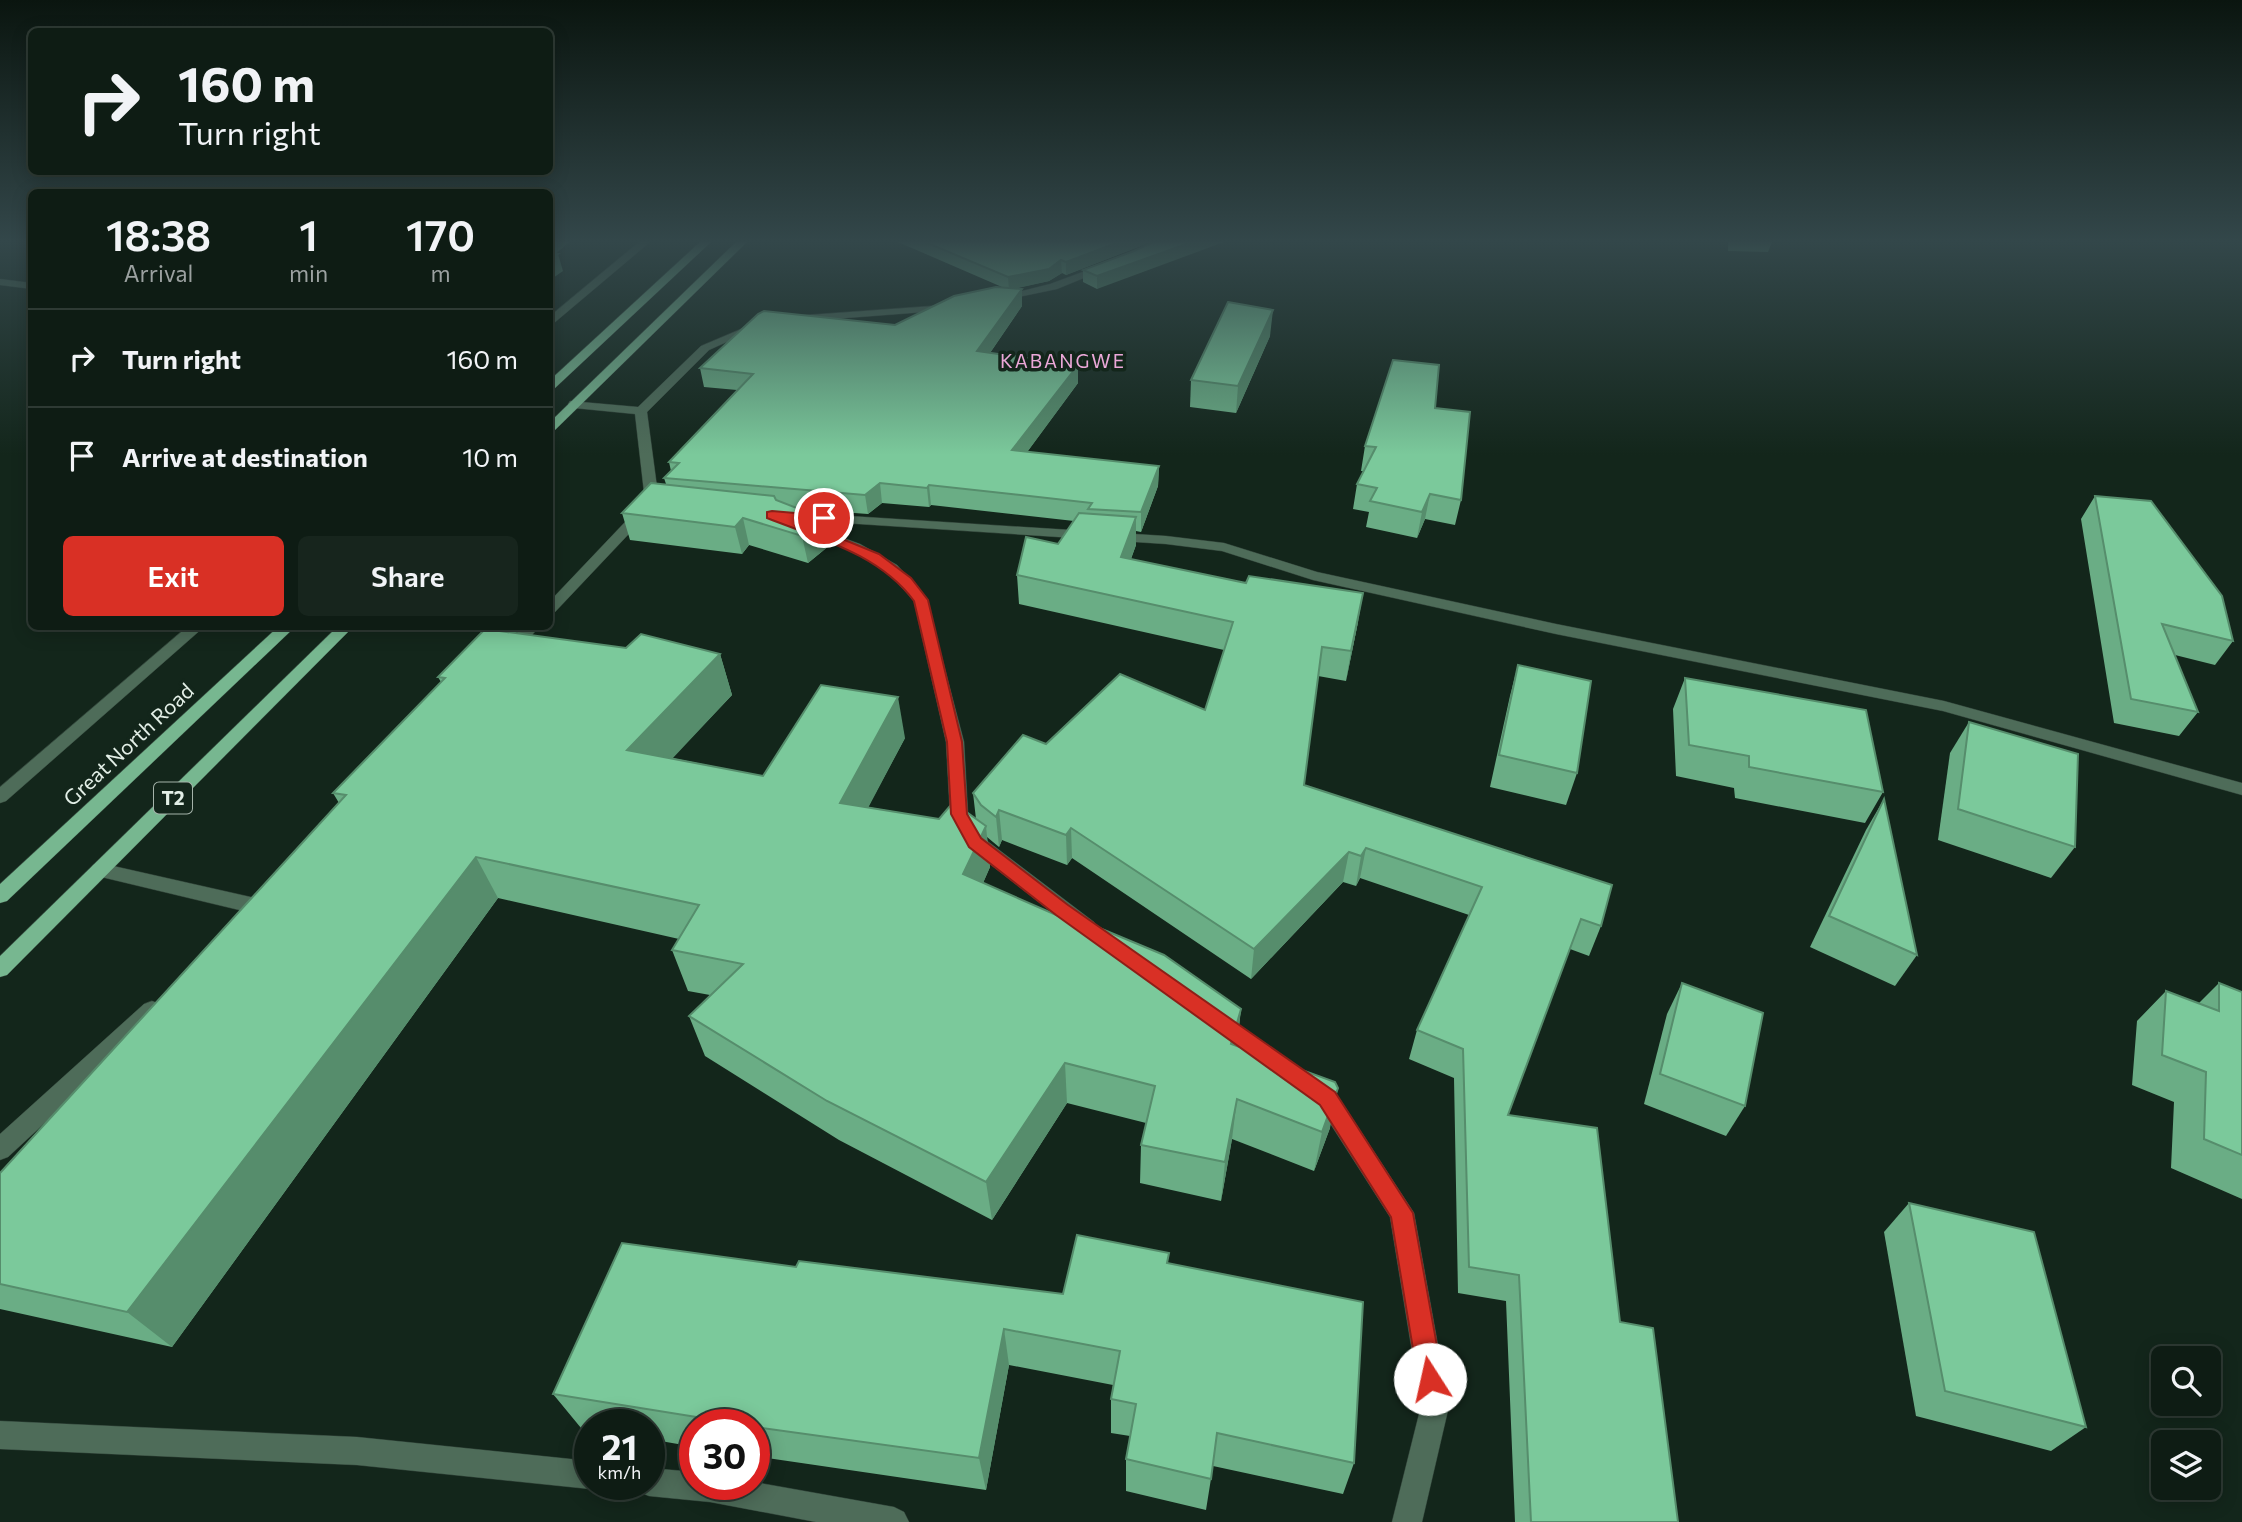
<!DOCTYPE html>
<html lang="en">
<head>
<meta charset="utf-8">
<style>
  :root { --surface:#0e1c14; --page:#17251d; --text:#f1f3f6; --muted:#9ba1a0; --line:#2e3a34; --accent:#d93025 }
  body { margin:0; font-family:Commissioner,sans-serif; background:var(--page); color:var(--text); height:100vh; display:flex; flex-direction:column; font-size:26px; white-space:nowrap }
  * { box-sizing:border-box; margin:0 }
  p { font-size:23px; color:var(--muted) }
  .icon { flex:none; width:38px; height:38px; fill:none; stroke:currentColor; stroke-width:2; stroke-linecap:round; stroke-linejoin:round }
  .map { position:relative; flex:1; overflow:hidden }
  .drawer { position:absolute; left:28px; top:189px; width:525px; height:441px; display:flex; flex-direction:column; background:var(--surface); border-radius:10px; box-shadow:0 4px 18px #0003,0 0 0 2px var(--line) }
  .drawer>* { flex:none }
  .top-card { position:absolute; left:28px; top:28px; width:525px; height:147px; border-radius:10px; box-shadow:0 4px 18px #0003,0 0 0 2px var(--line); background:#0e1c14; color:var(--text); overflow:hidden }
  .buttons { position:absolute; left:2151px; top:1346px; display:grid; gap:14px }
  .buttons a { display:grid; place-items:center; width:70px; height:70px; border-radius:10px; background:var(--surface); box-shadow:0 4px 18px #0003,0 0 0 2px var(--line); font-size:35px }
  .speed { position:absolute; left:574px; top:1409px; display:flex; gap:14px; font-size:35px; font-weight:700; text-align:center }
  .speed>* { display:grid; place-content:center; width:91px; height:91px; border-radius:50%; background:var(--surface); box-shadow:0 4px 18px #0003,0 0 0 2px var(--line); line-height:1 }
  .speed small { font-size:18px; font-weight:400 }
  .speed .limit { border:10px solid #d22; background:#fff; color:#111 }
  .pin { position:absolute; display:grid; place-items:center; width:60px; height:60px; color:#fff; margin:-30px; border:4px solid #fff; border-radius:50%; box-shadow:0 2px 7px #0007 }
  .me { position:absolute; width:77px; margin:-38px; rotate:350deg; stroke-linejoin:round; filter:drop-shadow(0 0 5px #0008) }
  .turn { display:flex; align-items:center; gap:24px; height:147px; padding:0 35px; font-size:32px }
  .turn .icon { width:91px; height:91px; stroke-width:2.5 }
  .turn b { display:block; font-size:49px; line-height:60px }
  .eta { display:flex; justify-content:space-evenly; align-items:center; height:119px; text-align:center }
  .eta b { font-size:42px; font-weight:600; line-height:49px }
  .cta { display:flex; gap:14px; margin-top:auto; padding:14px 35px }
  .cta a { flex:1; height:80px; border-radius:10px; background:var(--accent); color:#fff; font-size:28px; font-weight:600; line-height:80px; text-align:center }
  .cta a+a { background:var(--page); color:var(--text) }
  ul { padding:0; list-style:none }
  li { display:flex; align-items:center; gap:21px; height:98px; padding:0 35px; border-top:2px solid var(--line) }
  li div { flex:1 }
  li b { display:block; font-size:26px }
  li em { font-style:normal }
  .map>svg:first-child { display:block }
</style>
</head>
<body>
<div class="map">
<svg width="2242" height="1522" viewBox="0 0 2242 1522">
  <rect width="100%" height="100%" fill="#13261b"/>
  <g fill="none" stroke-linecap="round" stroke-linejoin="round">
    <defs>
      <g id="minor">
        <polygon points="639,242 650,242 554,323 550,324 550,316"/>
        <polygon points="1099,266 1108,268 1057,289 999,301 994,298 1050,284"/>
        <polygon points="0,279 32,283 32,289 0,285"/>
        <polygon points="947,305 952,308 951,310 794,322 789,319 794,316"/>
        <polygon points="753,324 762,326 709,350 647,412 659,502 555,612 550,613 550,601 645,501 635,414 574,408 568,404 570,401 638,407 701,346"/>
        <polygon points="802,513 1166,536 1224,543 1317,572 1556,624 1944,701 2242,783 2242,795 1943,711 1556,634 1313,580 1222,551 1166,544 797,520 795,517"/>
        <polygon points="808,525 860,544 897,565 926,597 964,742 968,814 982,837 1094,922 1097,928 1094,934 1087,936 1080,934 968,847 950,814 946,742 914,601 887,571 850,550 803,532 803,526"/>
        <polygon points="188,626 205,626 6,801 0,803 0,787"/>
        <polygon points="524,626 540,626 516,653 504,653 502,650 504,647"/>
        <polygon points="100,863 264,900 271,903 274,908 271,913 264,916 93,875 90,870 93,865"/>
        <polygon points="152,1001 160,1004 163,1010 160,1016 8,1157 0,1160 0,1134 144,1004"/>
        <polygon points="1220,1016 1294,1064 1297,1071 1294,1078 1286,1081 1278,1078 1212,1031 1209,1025 1212,1019"/>
        <polygon points="1318,1082 1335,1092 1414,1213 1449,1406 1422,1522 1392,1522 1421,1406 1390,1217 1319,1106 1310,1099 1307,1092 1310,1085"/>
        <polygon points="0,1421 357,1437 590,1461 590,1484 600,1484 590,1489 357,1465 0,1449"/>
        <polygon points="649,1468 695,1472 695,1484 754,1484 754,1482 894,1507 904,1512 909,1522 816,1522 710,1502 649,1496 639,1492 636,1484 649,1484"/>
      </g>
      <g id="major">
        <polygon points="700,242 711,242 554,389 550,389 550,380"/>
        <polygon points="736,242 747,242 554,431 550,432 550,422"/>
        <polygon points="279,626 296,626 7,901 0,903 0,884"/>
        <polygon points="338,626 354,626 7,975 0,977 0,956"/>
      </g>
    </defs>
    <use href="#minor" stroke="#304238" stroke-width="1"/>
    <use href="#major" stroke="#304238" stroke-width="1"/>
    <use href="#minor" fill="#4e6c59" fill-rule="evenodd"/>
    <use href="#major" fill="#77b790" fill-rule="evenodd"/>
  </g>
  <g fill="#6aad85">
    <polygon points="898,242 1151,242 1066,275 1062,273 1049,281 1016,288 1022,306 990,353 1078,383 1027,452 1159,466 1158,486 1141,532 1136,531 1136,545 1131,559 1358,622 1346,681 1318,676 1304,785 1601,926 1589,956 1570,949 1508,1115 1620,1322 1678,1522 1515,1522 1506,1301 1458,1293 1454,1078 1409,1059 1417,1030 1469,915 1360,878 1356,886 1343,882 1251,979 1072,858 1067,865 1002,840 999,847 987,837 990,867 983,883 1241,1009 1237,1046 1330,1128 1314,1171 1232,1139 1221,1201 1140,1183 1141,1145 1146,1123 1067,1103 992,1220 839,1140 705,1056 689,1016 710,995 688,991 672,950 679,939 498,898 172,1347 0,1309 0,1173 339,803 333,793 441,682 438,677 626,648 720,654 732,695 672,758 763,776 905,738 868,807 939,819 961,808 976,819 973,793 1046,744 1205,710 1224,650 1019,604 1017,575 1058,544 1074,521 931,505 929,507 882,503 868,514 799,509 830,545 808,563 749,545 742,554 630,540 622,513 666,484 664,478 671,471 669,462 737,390 704,387 700,368 895,325 1002,287"/>
    <polygon points="1728,242 1772,242 1768,252 1728,251"/>
    <polygon points="1134,251 1097,289 1083,282 1083,270"/>
    <polygon points="1270,336 1236,413 1190,407 1191,380"/>
    <polygon points="1435,408 1461,500 1455,525 1425,519 1417,538 1366,527 1369,512 1353,509 1357,484 1364,471 1361,471 1365,446"/>
    <polygon points="2095,496 2233,641 2215,665 2175,655 2198,712 2179,736 2114,723 2081,519"/>
    <polygon points="1518,665 1577,773 1566,805 1490,787 1510,696"/>
    <polygon points="1685,678 1883,792 1865,823 1735,798 1734,788 1676,776 1673,709"/>
    <polygon points="1969,722 2075,847 2051,878 1938,840 1950,753"/>
    <polygon points="1884,799 1917,955 1895,986 1810,947 1866,830"/>
    <polygon points="1682,983 1745,1106 1726,1136 1644,1104 1667,1014"/>
    <polygon points="2219,983 2242,992 2242,1199 2171,1168 2174,1102 2132,1085 2137,1021 2166,991 2199,1003"/>
    <polygon points="1909,1203 2086,1427 2051,1451 1916,1416 1884,1232"/>
    <polygon points="1168,1263 1354,1463 1343,1494 1213,1466 1206,1510 1126,1491 1126,1459 1130,1436 1111,1433 1111,1399 1113,1385 1009,1365 986,1490 754,1456 754,1424 695,1424 695,1447 649,1439 649,1424 590,1424 590,1429 581,1428 553,1394 796,1267 1063,1294"/>
  </g>
  <g fill="#568d6c">
    <polygon points="550,242 569,242 550,259"/>
    <polygon points="1119,242 1151,242 1066,275 1066,262"/>
    <polygon points="1192,242 1224,242 1097,289 1097,276"/>
    <polygon points="558,254 563,271 550,280 550,259"/>
    <polygon points="1061,260 1062,273 1049,281 1009,290 1008,277"/>
    <polygon points="1022,289 1022,306 979,369 977,351"/>
    <polygon points="1273,310 1270,336 1236,413 1238,386"/>
    <polygon points="1078,365 1078,383 1014,470 1012,450"/>
    <polygon points="1159,466 1158,486 1141,532 1141,512"/>
    <polygon points="880,483 882,503 868,514 865,495"/>
    <polygon points="929,485 931,505 929,507 927,488"/>
    <polygon points="1430,494 1425,519 1417,538 1422,512"/>
    <polygon points="1136,517 1136,545 1121,585 1121,557"/>
    <polygon points="743,518 749,545 742,554 735,527"/>
    <polygon points="825,519 830,545 808,563 802,536"/>
    <polygon points="1363,593 1358,622 1346,681 1351,651"/>
    <polygon points="720,654 732,695 642,791 627,750"/>
    <polygon points="898,697 905,738 849,844 840,803"/>
    <polygon points="999,810 1002,840 999,847 996,817"/>
    <polygon points="986,826 990,867 969,915 963,874"/>
    <polygon points="1071,828 1072,858 1067,865 1066,835"/>
    <polygon points="1366,848 1360,878 1356,886 1361,856"/>
    <polygon points="1349,852 1343,882 1251,979 1254,949"/>
    <polygon points="476,857 498,898 172,1347 127,1312"/>
    <polygon points="1241,1009 1236,1049 1231,1044"/>
    <polygon points="1065,1063 1067,1103 992,1220 986,1182"/>
    <polygon points="1338,1088 1330,1128 1314,1171 1322,1132"/>
    <polygon points="1237,1099 1232,1139 1221,1201 1225,1162"/>
    <polygon points="1004,1329 1009,1365 986,1490 979,1458"/>
  </g>
  <g fill="#7bc99b" stroke="#568d6c" stroke-width="2">
    <polygon points="925,242 1119,242 1066,262 1061,260 1049,269 1008,277"/>
    <polygon points="1153,242 1192,242 1097,276 1083,270 1134,251"/>
    <polygon points="550,253 558,254 550,259"/>
    <polygon points="996,287 1022,289 977,351 1078,365 1012,450 1159,466 1141,512 1088,509 1092,503 929,485 927,488 880,483 865,495 664,478 679,463 669,462 753,374 700,368 758,314 764,311 895,325 954,296"/>
    <polygon points="1228,302 1273,310 1238,386 1191,380"/>
    <polygon points="1393,360 1439,365 1435,408 1470,412 1461,500 1430,494 1422,512 1370,501 1377,488 1357,484 1376,447 1365,446"/>
    <polygon points="651,483 774,496 776,500 825,519 802,536 743,518 735,527 622,513"/>
    <polygon points="2095,496 2151,501 2222,596 2233,641 2162,624 2198,712 2131,699"/>
    <polygon points="1079,513 1136,517 1121,557 1246,583 1249,576 1363,593 1351,651 1322,647 1304,785 1612,885 1601,926 1581,919 1508,1115 1597,1128 1620,1322 1653,1328 1678,1522 1531,1522 1519,1275 1469,1267 1463,1049 1417,1030 1482,887 1366,848 1361,856 1349,852 1254,949 1071,828 1066,835 999,810 996,817 981,805 973,793 1023,735 1046,744 1120,674 1205,710 1233,622 1017,575 1026,537 1058,544"/>
    <polygon points="485,629 626,648 641,634 720,654 627,750 763,776 821,685 898,697 840,803 939,819 956,799 961,808 986,826 963,874 1063,918 1066,914 1164,955 1241,1009 1231,1044 1335,1082 1338,1088 1322,1132 1237,1099 1225,1162 1141,1145 1155,1086 1065,1063 986,1182 827,1101 689,1016 743,964 672,950 699,905 476,857 127,1312 0,1284 0,1173 346,795 333,793 445,678 438,677"/>
    <polygon points="1518,665 1591,681 1577,773 1499,755"/>
    <polygon points="1685,678 1866,710 1883,792 1749,767 1749,756 1689,745"/>
    <polygon points="1969,722 2078,754 2075,847 1958,809"/>
    <polygon points="1884,799 1917,955 1829,916"/>
    <polygon points="1682,983 1763,1013 1745,1106 1660,1074"/>
    <polygon points="2219,983 2242,992 2242,1155 2204,1139 2206,1072 2162,1055 2166,991 2219,1011"/>
    <polygon points="1909,1203 2034,1232 2086,1427 1945,1391"/>
    <polygon points="1077,1235 1169,1253 1167,1263 1363,1302 1354,1463 1217,1433 1211,1479 1126,1459 1136,1404 1111,1399 1120,1351 1004,1329 979,1458 754,1427 754,1424 740,1424 553,1394 622,1243 796,1267 799,1261 1063,1294"/>
  </g>
  <linearGradient id="sky" x2="0" y2="1"><stop stop-color="#0a150f"/><stop offset="0.53" stop-color="#33474a"/><stop offset="1" stop-color="#33474a" stop-opacity="0"/></linearGradient>
  <rect width="2242" height="455" fill="url(#sky)"/>
  <path fill="#d93025" stroke="#8d1f18" stroke-width="2" d="M772,511L829,516L831,518L824,522L796,520L879,554L911,578L928,600L962,742L967,814L981,838L1068,905L1335,1092L1413,1213L1443,1379L1439,1387L1430,1391L1422,1387L1418,1379L1391,1217L1320,1105L1056,915L969,847L951,814L947,742L914,601C879,554 820,539 767,518V512Z"/>
  <g text-anchor="middle" stroke-width="7" stroke-linejoin="round" paint-order="stroke">
    <g font-size="19" letter-spacing="2" fill="#eba8d8" stroke="#13261b">
      <text x="1063" y="368">KABANGWE</text>
    </g>
    <rect fill="#13261b" stroke="#a5b3aa" stroke-width="2" x="154" y="782.5" width="38" height="31" rx="5"/>
    <g font-size="19" font-weight="bold" fill="#e3efe7">
      <text x="173" y="805">T2</text>
    </g>
    <g font-size="21" fill="#e3efe7" stroke="#13261b">
      <text transform="translate(129 745) rotate(-43)" y="7">Great North Road</text>
    </g>
  </g>
</svg>
<div class="buttons">
<a><svg class="icon" aria-label="search" viewBox="0 0 24 24"><circle cx="10" cy="10" r="6"/><path d="M15 15l6 6"/></svg></a>
<a><svg class="icon" aria-label="layers" viewBox="0 0 24 24"><path d="M12 4l9 5-9 5-9-5zM3 14l9 5 9-5"/></svg></a>
</div>
<div class="speed"><div>21<small>km/h</small></div><div class="limit">30</div></div>
<div class="pin" style="left:824px;top:518px;background:#d93025"><svg class="icon" aria-label="arrive" viewBox="0 0 24 24"><path d="M6 21V4h12l-3 4 3 4H6"/></svg></div>
<svg class="me" style="left:1430px;top:1379px" viewBox="-20 -20 40 40"><circle r="19" fill="#fff"/><path d="M0-13L10 11 0 6-10 11z" fill="#d93025"/></svg>
<div class="top-card">
<div class="turn"><svg class="icon" aria-label="right" viewBox="0 0 24 24"><path d="M7 20v-9h11M14 6l5 5-5 5"/></svg><div><b>160 m</b>Turn right</div></div>
</div>
<section class="drawer">
<div class="eta">
<div><b>18:38</b><p>Arrival</p></div>
<div><b>1</b><p>min</p></div>
<div><b>170</b><p>m</p></div>
</div>
<ul>
<li><svg class="icon" aria-label="right" viewBox="0 0 24 24"><path d="M7 20v-9h11M14 6l5 5-5 5"/></svg><div><b>Turn right</b></div><em>160 m</em></li>
<li><svg class="icon" aria-label="arrive" viewBox="0 0 24 24"><path d="M6 21V4h12l-3 4 3 4H6"/></svg><div><b>Arrive at destination</b></div><em>10 m</em></li>
</ul>
<div class="cta"><a>Exit</a><a>Share</a></div>
</section>
</div>
</body>
</html>
